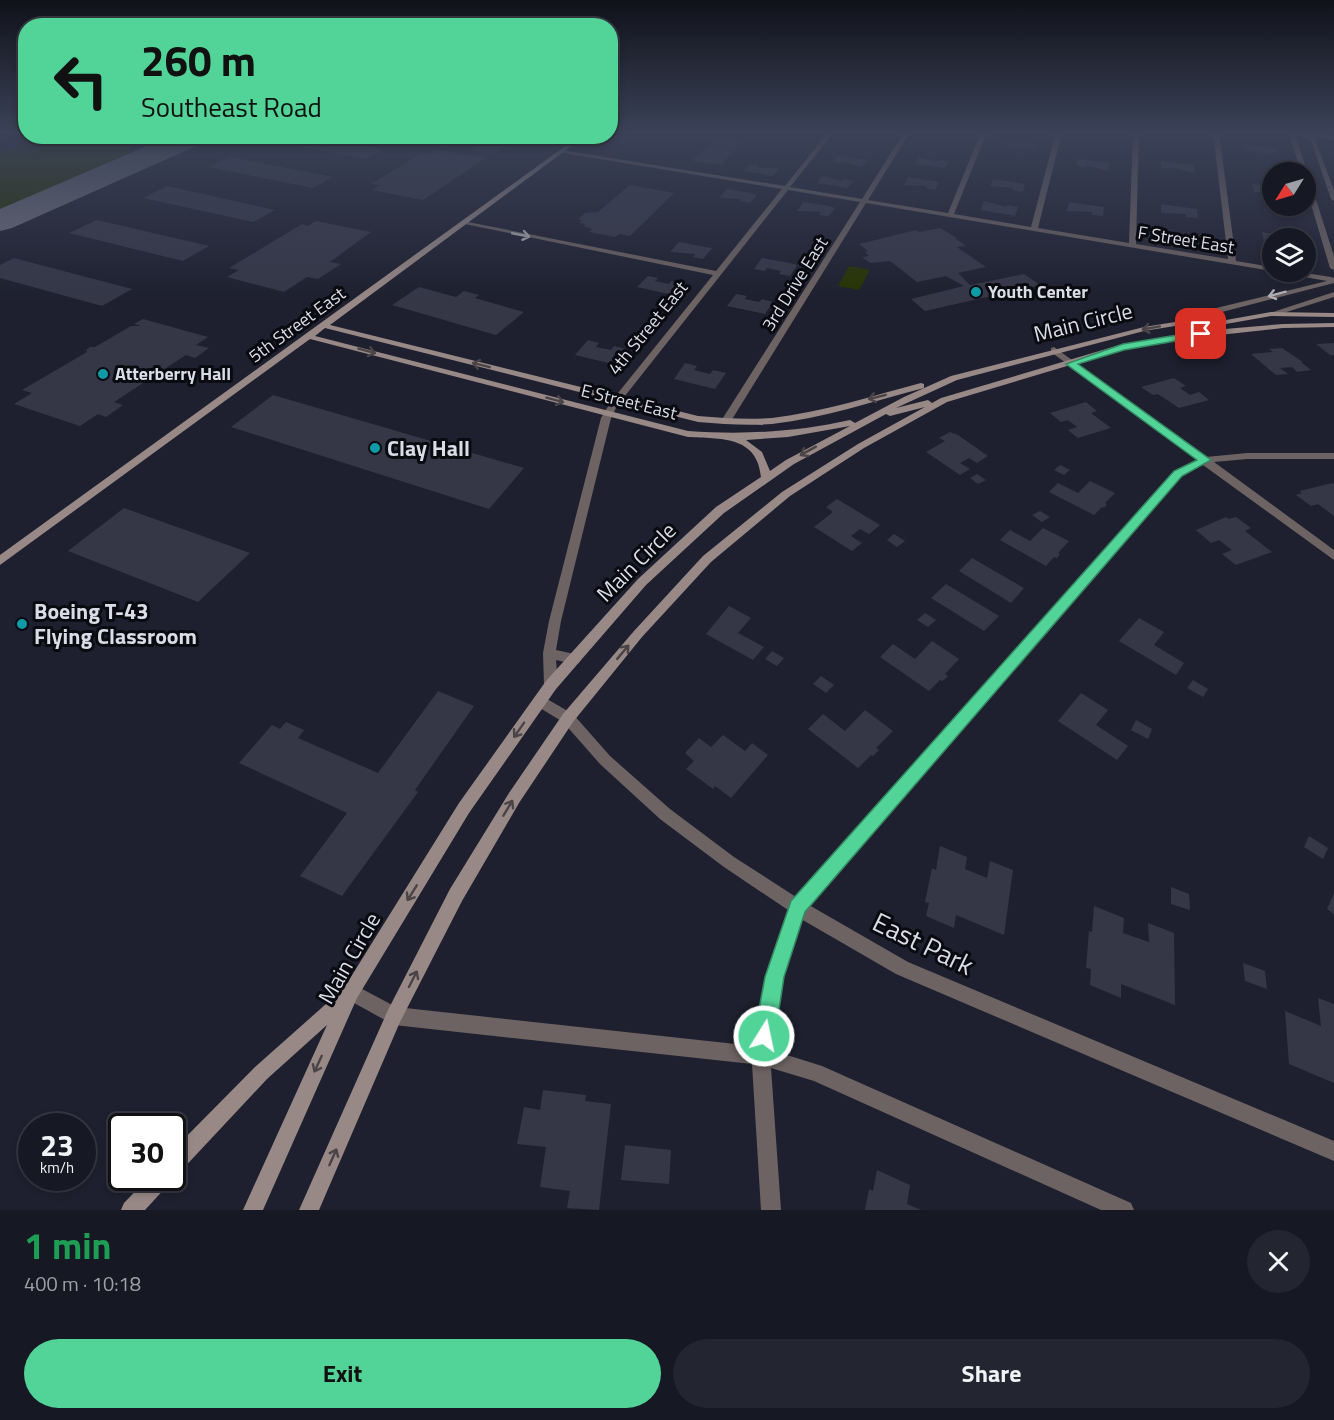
<!DOCTYPE html>
<html lang="en">
<head>
<meta charset="utf-8">
<style>
  :root { --surface:#161823; --page:#232530; --text:#f1f3f6; --muted:#9ea0a6; --line:#353741; --accent:#52d397 }
  body { margin:0; font-family:"Titillium Web",sans-serif; background:var(--page); color:var(--text); height:100vh; display:flex; flex-direction:column; font-size:22px; white-space:nowrap }
  * { box-sizing:border-box; margin:0 }
  p { font-size:20px; color:var(--muted) }
  .icon { flex:none; width:33px; height:33px; fill:none; stroke:currentColor; stroke-width:2; stroke-linecap:round; stroke-linejoin:round }
  .map { position:relative; height:1210px; overflow:hidden }
  .panel { display:flex; flex-direction:column; background:var(--surface); flex:1 }
  .panel>* { flex:none }
  .guide { position:absolute; left:18px; top:18px; width:600px; height:126px; border-radius:24px; box-shadow:0 3px 9px #0003,0 0 0 2px var(--line); background:#52d397; color:#111; overflow:hidden }
  .needle { width:39px; rotate:233deg }
  .fabs { position:absolute; left:1262px; top:162px; display:grid; gap:12px }
  .fabs a { display:grid; place-items:center; width:54px; height:54px; border-radius:50%; background:var(--surface); box-shadow:0 3px 9px #0003,0 0 0 2px var(--line); font-size:30px }
  .speed { position:absolute; left:18px; top:1113px; display:flex; gap:12px; font-size:30px; font-weight:700; text-align:center }
  .speed>* { display:grid; place-content:center; width:78px; height:78px; border-radius:50%; background:var(--surface); box-shadow:0 3px 9px #0003,0 0 0 2px var(--line); line-height:1 }
  .speed small { font-size:15px; font-weight:400 }
  .speed .limit { border:3px solid #111; border-radius:9px; background:#fff; color:#111 }
  .pin { position:absolute; display:grid; place-items:center; width:51px; height:51px; color:#fff; margin:-26px; border-radius:12px; box-shadow:0 3px 9px #0006 }
  .me { position:absolute; width:66px; margin:-33px; rotate:10deg; stroke-linejoin:round; filter:drop-shadow(0 0 4px #0008) }
  .turn { display:flex; align-items:center; gap:21px; height:126px; padding:0 24px; font-size:27px }
  .turn .icon { width:78px; height:78px; stroke-width:2.5 }
  .turn b { display:block; font-size:42px; line-height:51px }
  .round { display:grid; place-items:center; flex:none; width:63px; height:63px; border-radius:32px; background:var(--page) }
  .headline { display:flex; align-items:center; justify-content:space-between; height:102px; padding:0 24px }
  h1 { font-size:36px; font-weight:700; line-height:45px; color:#1e9e55 }
  .action { display:flex; gap:12px; margin-top:auto; padding:12px 24px }
  .action a { flex:1; height:69px; border-radius:36px; background:var(--accent); color:#111; font-size:24px; font-weight:700; line-height:69px; text-align:center }
  .action a+a { background:var(--page); color:var(--text) }
  .map>svg:first-child { display:block }
</style>
</head>
<body>
<div class="map">
<svg width="1334" height="1210" viewBox="0 0 1334 1210">
  <rect width="100%" height="100%" fill="#1e202f"/>
  <g fill="#273400">
    <path d="M44,137C63,136 126,131 132,148L124,159L0,212V152Z"/>
    <polygon points="849,266 870,270 859,290 838,286"/>
  </g>
  <g fill="none" stroke-linecap="round" stroke-linejoin="round">
    <polygon fill="#6e707d" fill-rule="evenodd" points="170,136 209,136 205,142 12,228 0,231 0,209"/>
  </g>
  <g fill="#353747">
    <polygon points="273,136 311,136 384,149 366,159 265,140"/>
    <polygon points="727,136 744,140 721,165 692,161 718,137"/>
    <polygon points="1007,140 1012,140 1036,144 1035,150 1025,149 1026,147 1005,146"/>
    <polygon points="485,141 508,145 493,154 470,150"/>
    <polygon points="1244,144 1277,148 1279,155 1246,150"/>
    <polygon points="437,150 486,158 423,200 372,190 380,185 371,184 422,153 430,154"/>
    <polygon points="838,155 843,156 867,160 862,167 843,162 841,164 833,162"/>
    <polygon points="229,157 333,177 313,188 208,167"/>
    <polygon points="919,157 938,162 939,160 949,161 945,168 915,164"/>
    <polygon points="1077,159 1109,163 1108,171 1086,165 1085,167 1076,166"/>
    <polygon points="1161,161 1194,165 1194,173 1171,167 1171,169 1161,168"/>
    <polygon points="750,164 758,165 757,167 779,169 772,176 743,171"/>
    <polygon points="822,176 842,181 843,179 853,181 847,188 817,183"/>
    <polygon points="908,177 914,178 939,182 935,190 926,188 927,186 904,185"/>
    <polygon points="993,179 1018,183 1025,184 1023,192 1012,190 1013,188 990,186"/>
    <polygon points="1252,184 1272,186 1272,192 1254,192"/>
    <polygon points="630,185 674,193 630,236 620,234 615,237 589,232 593,229 583,226 586,224 579,223 582,220 578,219 585,213 598,212"/>
    <polygon points="167,186 275,210 253,222 143,198"/>
    <polygon points="727,189 751,193 757,195 750,203 740,201 742,199 719,198"/>
    <polygon points="984,201 1007,207 1007,205 1018,207 1015,216 981,210"/>
    <polygon points="803,202 829,206 835,208 829,216 819,215 821,212 797,211"/>
    <polygon points="1069,202 1104,207 1103,216 1092,215 1092,212 1067,211"/>
    <polygon points="1161,204 1197,209 1198,218 1186,217 1186,214 1161,213"/>
    <polygon points="97,220 209,246 183,261 69,233"/>
    <polygon points="316,221 371,232 330,262 341,264 318,279 307,277 284,292 227,277 239,270 229,268 302,224 308,226"/>
    <polygon points="940,228 957,238 955,238 966,246 957,247 986,267 958,273 970,285 1024,274 1040,285 925,311 911,299 964,286 946,276 917,282 890,261 870,263 862,257 869,256 865,252 868,251 859,244 916,230 919,232"/>
    <polygon points="1262,232 1296,237 1296,238 1272,238 1272,243 1264,242"/>
    <polygon points="679,242 705,247 712,248 703,259 693,257 695,254 670,252"/>
    <polygon points="14,258 132,289 102,306 0,278 0,265"/>
    <polygon points="762,258 790,263 797,265 790,276 779,274 781,271 767,268 765,271 754,269"/>
    <polygon points="648,276 658,278 655,281 669,284 671,281 682,283 673,295 637,287"/>
    <polygon points="419,287 456,297 464,291 479,295 475,298 524,312 496,335 392,305"/>
    <polygon points="736,294 747,296 745,299 759,302 762,299 773,302 765,314 727,306"/>
    <polygon points="143,319 208,337 196,345 209,348 195,358 186,355 114,402 123,405 106,417 98,414 80,426 14,404 32,393 22,390 87,352 86,350 90,347 95,347 131,326 141,326 134,324"/>
    <polygon points="588,340 599,343 596,347 611,350 614,346 626,349 613,364 575,355"/>
    <polygon points="1334,343 1334,355 1330,355 1316,344"/>
    <polygon points="1282,348 1303,362 1301,362 1311,370 1297,372 1292,367 1280,368 1288,374 1276,375 1251,354 1273,352 1269,349"/>
    <polygon points="685,363 697,366 694,370 710,374 713,370 726,373 715,389 674,379"/>
    <polygon points="1174,378 1186,386 1180,388 1190,395 1199,392 1209,400 1179,408 1158,394 1153,395 1141,387"/>
    <polygon points="273,395 524,468 489,509 231,427"/>
    <polygon points="1086,402 1097,411 1091,413 1111,428 1078,438 1068,430 1077,427 1068,420 1061,422 1050,413"/>
    <polygon points="950,432 958,435 988,456 977,463 969,458 960,463 970,469 960,475 926,452 945,441 939,438"/>
    <polygon points="1060,465 1070,470 1064,475 1054,470"/>
    <polygon points="977,474 986,480 978,484 970,478"/>
    <polygon points="1090,481 1115,493 1105,503 1107,504 1104,508 1102,507 1094,515 1049,492 1058,483 1078,493"/>
    <polygon points="1332,483 1334,484 1334,516 1318,504 1311,506 1296,495 1302,493 1300,491"/>
    <polygon points="837,499 880,525 869,534 860,529 851,536 862,543 852,551 814,527 833,512 826,507"/>
    <polygon points="124,508 149,517 250,553 198,602 68,551"/>
    <polygon points="1040,511 1050,517 1042,522 1032,515"/>
    <polygon points="1226,517 1229,519 1236,517 1251,528 1245,531 1272,552 1236,565 1222,554 1232,550 1219,540 1211,543 1196,530"/>
    <polygon points="1043,528 1069,541 1058,553 1060,554 1057,558 1054,557 1046,566 1000,540 1010,530 1030,541"/>
    <polygon points="894,534 905,541 897,547 887,540"/>
    <polygon points="972,558 1024,588 1011,603 959,571"/>
    <polygon points="946,584 999,616 984,631 931,598"/>
    <polygon points="729,606 751,618 738,633 764,647 753,660 706,634"/>
    <polygon points="925,613 936,620 928,627 917,620"/>
    <polygon points="1139,618 1164,632 1154,645 1184,663 1176,675 1119,641"/>
    <polygon points="932,641 959,659 945,674 948,676 945,679 942,681 940,680 929,691 880,657 893,644 915,659"/>
    <polygon points="772,651 784,658 777,666 765,659"/>
    <polygon points="821,676 834,685 826,693 813,684"/>
    <polygon points="1193,680 1208,689 1203,697 1187,688"/>
    <polygon points="438,691 474,706 415,790 418,792 342,896 300,876 347,813 239,763 272,725 280,729 286,722 304,730 298,738 378,773"/>
    <polygon points="1081,693 1108,710 1096,725 1128,746 1117,760 1058,721"/>
    <polygon points="865,710 893,731 876,748 879,750 873,756 871,755 858,768 808,729 823,714 845,731"/>
    <polygon points="1136,720 1152,729 1148,739 1131,730"/>
    <polygon points="723,735 745,751 752,743 768,755 731,798 715,786 713,789 686,769 694,761 685,753 699,738 711,747"/>
    <polygon points="1309,836 1328,848 1323,859 1304,847"/>
    <polygon points="940,846 967,857 965,869 987,878 990,861 1013,870 1004,935 956,915 954,928 926,916 929,903 925,902 932,868 936,870"/>
    <polygon points="1171,887 1189,894 1190,910 1171,904"/>
    <polygon points="1334,893 1334,914 1327,909"/>
    <polygon points="1094,906 1124,918 1123,933 1149,942 1148,923 1174,933 1175,1005 1121,984 1121,998 1090,985 1091,969 1086,968 1089,931 1092,932"/>
    <polygon points="1243,963 1265,971 1267,989 1245,981"/>
    <polygon points="1318,998 1334,1004 1334,1083 1289,1064 1285,1011 1321,1026"/>
    <polygon points="543,1090 586,1095 585,1101 611,1104 599,1210 567,1208 570,1191 540,1187 546,1147 517,1144 524,1107 540,1110"/>
    <polygon points="625,1145 671,1150 669,1184 621,1180"/>
    <polygon points="877,1170 910,1185 907,1204 921,1210 865,1210 869,1189 873,1191"/>
  </g>
  <g fill="none" stroke-linecap="round" stroke-linejoin="round">
    <g fill="#6d6362" fill-rule="evenodd">
      <polygon points="828,132 834,132 790,187 862,199 904,132 910,132 868,200 948,213 981,132 987,132 954,214 1031,227 1056,132 1062,132 1038,228 1129,243 1133,132 1139,132 1136,244 1228,259 1213,132 1219,132 1236,261 1272,267 1272,271 866,203 731,421 726,424 723,423 721,421 860,202 788,190 617,406 611,418 561,621 556,650 579,655 580,659 579,663 574,664 556,660 558,685 556,689 551,690 546,689 544,685 543,653 549,621 601,418 610,403 713,275 460,223 463,221 716,271 782,189 563,153 561,150 785,186"/>
      <polygon points="1281,132 1334,136 1334,140 1314,137 1334,190 1334,201 1331,199 1311,140 1300,136 1296,137 1334,256 1334,270 1330,268 1305,184 1305,172 1301,172 1290,136 1292,135"/>
      <polygon points="1285,272 1299,272 1331,277 1334,278 1334,283 1218,313 1211,319 1227,330 1227,334 1221,334 1202,319 1212,309 1327,281 1288,274"/>
      <polygon points="1334,292 1334,297 1274,316 1267,314"/>
      <polygon points="1054,347 1206,457 1247,453 1334,453 1334,459 1247,459 1214,462 1334,550 1334,560 1203,465 1182,475 809,905 908,962 1334,1141 1334,1161 896,974 801,919 784,977 771,1050 822,1066 1131,1203 1134,1210 1101,1210 814,1081 771,1068 781,1210 761,1210 752,1064 394,1025 345,998 342,992 345,986 351,983 396,1007 754,1046 766,977 788,910 724,867 660,819 600,764 563,722 535,705 533,701 535,697 540,695 573,714 610,756 670,809 734,857 796,897 1174,471 1197,460 1051,352 1051,348"/>
    </g>
    <g fill="#988987" fill-rule="evenodd">
      <path d="M579,136H585L330,325L698,416C723,418 747,420 772,418C823,412 872,396 921,383L924,384V388C874,401 824,418 772,424C747,426 723,424 698,422L325,328L315,336L688,431C744,435 796,432 850,420L855,423L904,397L951,376L1144,327L1206,317L1226,320L1271,312L1334,313V317L1271,316L1226,324L1206,321L1144,331L957,380L896,408L928,400L932,403L941,398L1123,344L1201,331L1283,324L1334,323V327L1283,328L1201,337L1124,349L947,402L864,448L790,496L711,562L642,637L573,722L519,803L462,901L400,1022L319,1210H299L388,1010L450,889L509,793L563,714L634,631L703,556L782,492L858,444L925,407L890,416L886,414L794,464L724,513L646,585L556,689L469,813L357,998L263,1210H243L327,1025L267,1079L179,1173L172,1176V1151L255,1067L344,988L459,803L546,681L638,579L716,507L761,477C757,435 720,439 688,437L310,339L0,565V555ZM850,426L786,460L770,471L762,452L746,440L788,437Z"/>
      <polygon points="148,1178 171,1178 168,1185 145,1210 121,1210 124,1203"/>
    </g>
  </g>
  <defs><path id="oneway-shaft" d="M-6 0H5M1.5-3L5.5 0L1.5 3" fill="none" stroke-width="1.6" stroke-linecap="round" stroke-linejoin="round" transform="scale(1.5)"/></defs>
  <g stroke="#b4b2b8">
    <use href="#oneway-shaft" transform="translate(521 235) rotate(11)"/>
    <use href="#oneway-shaft" transform="translate(1277 294) rotate(165)"/>
  </g>
  <g stroke="#4a4446">
    <use href="#oneway-shaft" transform="translate(1151 328) rotate(170)"/>
    <use href="#oneway-shaft" transform="translate(367 351) rotate(15)"/>
    <use href="#oneway-shaft" transform="translate(481 365) rotate(-166)"/>
    <use href="#oneway-shaft" transform="translate(877 397) rotate(166)"/>
    <use href="#oneway-shaft" transform="translate(555 400) rotate(15)"/>
    <use href="#oneway-shaft" transform="translate(808 451) rotate(151)"/>
    <use href="#oneway-shaft" transform="translate(623 652) rotate(-50)"/>
    <use href="#oneway-shaft" transform="translate(519 730) rotate(125)"/>
    <use href="#oneway-shaft" transform="translate(508 808) rotate(-59)"/>
    <use href="#oneway-shaft" transform="translate(412 893) rotate(122)"/>
    <use href="#oneway-shaft" transform="translate(413 979) rotate(-63)"/>
    <use href="#oneway-shaft" transform="translate(318 1064) rotate(115)"/>
    <use href="#oneway-shaft" transform="translate(333 1157) rotate(-66)"/>
  </g>
  <linearGradient id="sky" x2="0" y2="1"><stop stop-color="#10121a"/><stop offset="0.44" stop-color="#3b4258"/><stop offset="1" stop-color="#3b4258" stop-opacity="0"/></linearGradient>
  <rect width="1334" height="301" fill="url(#sky)"/>
  <polygon fill="#52d397" stroke="#358962" stroke-width="1.5" points="1201,331 1204,332 1204,336 1124,350 1078,364 1211,460 1182,476 805,912 784,977 775,1036 772,1043 764,1046 757,1043 754,1036 765,977 791,901 1174,471 1197,460 1066,364 1123,344"/>
  <g fill="#0f9aa8" stroke="#0a0b11" stroke-width="2">
    <circle cx="976" cy="292" r="6"/>
    <circle cx="103" cy="374" r="6"/>
    <circle cx="375" cy="448" r="6"/>
    <circle cx="22" cy="624" r="6"/>
  </g>
  <g text-anchor="middle" stroke-width="6" stroke-linejoin="round" paint-order="stroke">
    <g font-size="18" fill="#dadce6" stroke="#0a0b11">
      <text transform="translate(1186 240) rotate(9)" y="6">F Street East</text>
      <text transform="translate(795 284) rotate(-58)" y="6">3rd Drive East</text>
      <text transform="translate(297 325) rotate(-36)" y="6">5th Street East</text>
      <text transform="translate(648 328) rotate(-51)" y="6">4th Street East</text>
      <text transform="translate(629 402) rotate(14)" y="6">E Street East</text>
    </g>
    <g font-size="18" font-weight="bold" fill="#dadce6" stroke="#0a0b11" text-anchor="start">
      <text x="988" y="298">Youth Center</text>
      <text x="115" y="380">Atterberry Hall</text>
    </g>
    <g font-size="22" fill="#dadce6" stroke="#0a0b11">
      <text transform="translate(1083 322) rotate(-14)" y="8">Main Circle</text>
      <text transform="translate(636 562) rotate(-45)" y="8">Main Circle</text>
      <text transform="translate(349 958) rotate(-60)" y="8">Main Circle</text>
    </g>
    <g font-size="22" font-weight="bold" fill="#dadce6" stroke="#0a0b11" text-anchor="start">
      <text x="387" y="456">Clay Hall</text>
      <text x="34" y="619">Boeing T-43<tspan x="34" dy="25">Flying Classroom</tspan></text>
    </g>
    <g font-size="27" fill="#dadce6" stroke="#0a0b11">
      <text transform="translate(923 944) rotate(26)" y="9">East Park</text>
    </g>
  </g>
</svg>
<div class="fabs">
<a><svg class="needle" viewBox="-14 -14 28 28"><path d="M0-13l5 13h-10z" fill="#e53935"/><path d="M0 13l5-13h-10z" fill="#9ea0a6"/></svg></a>
<a><svg class="icon" aria-label="layers" viewBox="0 0 24 24"><path d="M12 4l9 5-9 5-9-5zM3 14l9 5 9-5"/></svg></a>
</div>
<div class="speed"><div>23<small>km/h</small></div><div class="limit">30</div></div>
<div class="pin" style="left:1201px;top:334px;background:#d93025"><svg class="icon" aria-label="arrive" viewBox="0 0 24 24"><path d="M6 21V4h12l-3 4 3 4H6"/></svg></div>
<svg class="me" style="left:764px;top:1036px" viewBox="-20 -20 40 40"><circle r="17" fill="#52d397" stroke="#fff" stroke-width="3"/><path d="M0-11L8 9 0 5-8 9z" fill="#fff"/></svg>
<div class="guide">
<div class="turn"><svg class="icon" aria-label="left" viewBox="0 0 24 24"><path d="M17 20v-9H6M10 6l-5 5 5 5"/></svg><div><b>260 m</b>Southeast Road</div></div>
</div>
</div>
<section class="panel">
<div class="headline"><div><h1>1 min</h1><p>400 m · 10:18</p></div><a class="round"><svg class="icon" aria-label="close" viewBox="0 0 24 24"><path d="M6 6l12 12M18 6L6 18"/></svg></a></div>
<div class="action"><a>Exit</a><a>Share</a></div>
</section>
</body>
</html>
